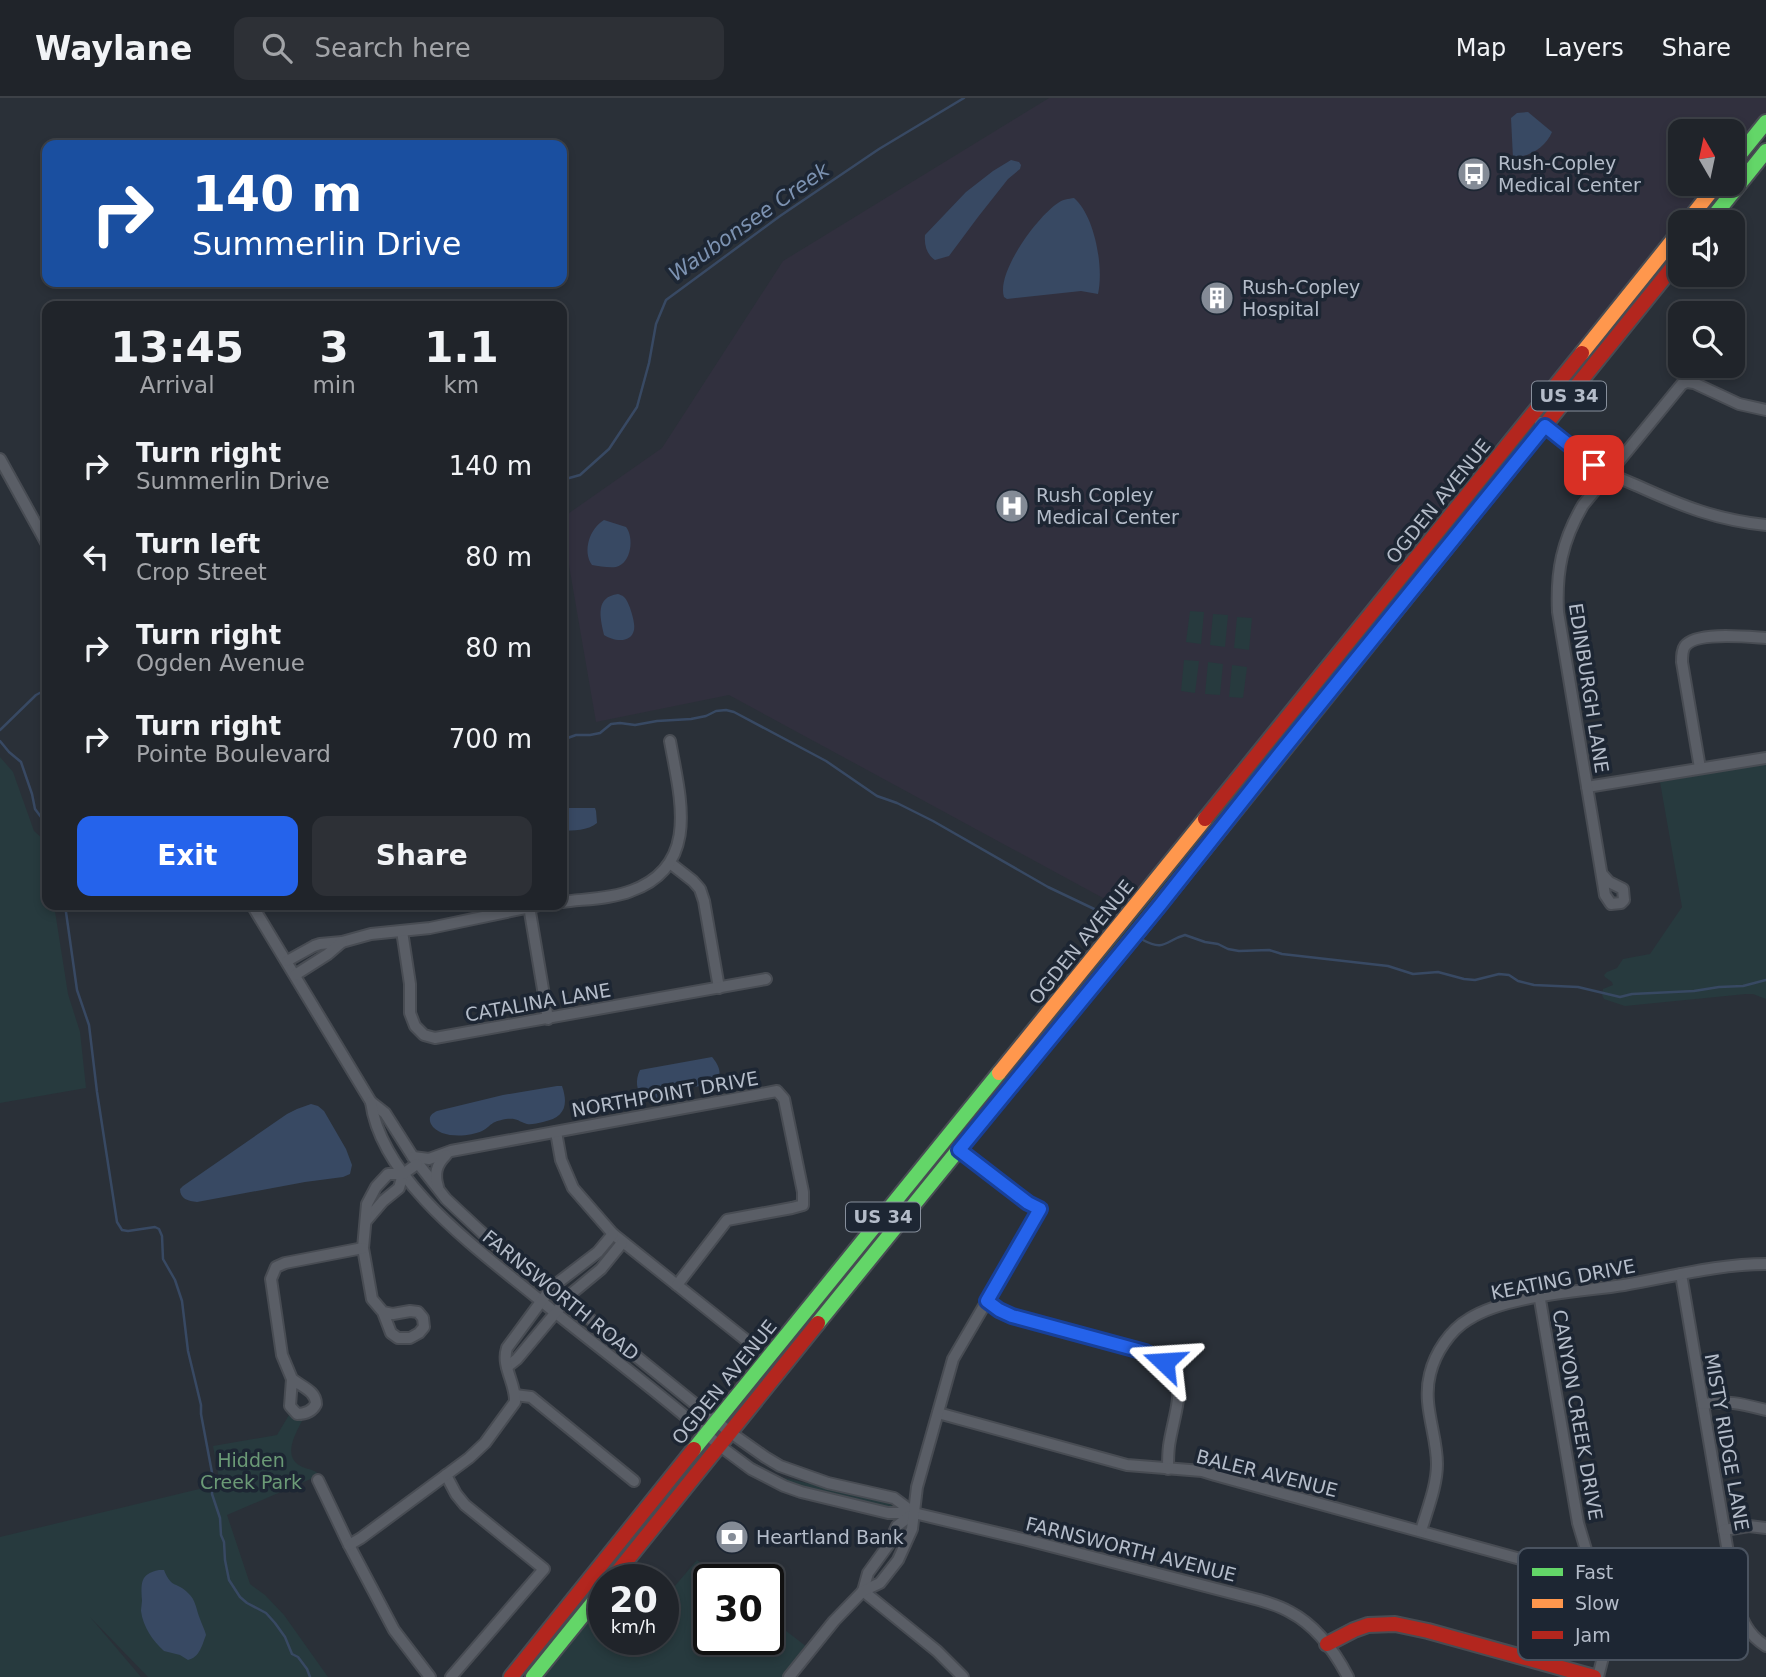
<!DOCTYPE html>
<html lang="en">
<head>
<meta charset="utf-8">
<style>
  :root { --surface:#20242a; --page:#2d3036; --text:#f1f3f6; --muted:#a2a4a8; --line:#3d4147; --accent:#2563eb }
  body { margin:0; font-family:"DejaVu Sans",sans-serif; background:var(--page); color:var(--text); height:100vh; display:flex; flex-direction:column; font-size:26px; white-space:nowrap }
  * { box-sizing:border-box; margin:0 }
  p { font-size:23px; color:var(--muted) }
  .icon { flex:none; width:38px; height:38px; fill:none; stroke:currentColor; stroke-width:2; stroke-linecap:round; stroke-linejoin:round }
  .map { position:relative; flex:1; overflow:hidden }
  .panel { position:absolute; left:42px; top:203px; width:525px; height:609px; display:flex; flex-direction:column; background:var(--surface); border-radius:14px; box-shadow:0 4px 10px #0003,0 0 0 2px var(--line) }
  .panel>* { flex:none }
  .hud { position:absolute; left:42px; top:42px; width:525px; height:147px; border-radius:14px; box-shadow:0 4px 10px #0003,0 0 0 2px var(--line); background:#1a4fa0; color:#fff; overflow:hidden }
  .needle { width:46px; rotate:351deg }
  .tools { position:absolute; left:1668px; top:21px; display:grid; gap:14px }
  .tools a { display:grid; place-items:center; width:77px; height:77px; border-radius:14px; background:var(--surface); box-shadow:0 4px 10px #0003,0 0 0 2px var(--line); font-size:35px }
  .speed { position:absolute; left:588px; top:1466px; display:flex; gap:14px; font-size:35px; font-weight:700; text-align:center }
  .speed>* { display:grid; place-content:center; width:91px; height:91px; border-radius:50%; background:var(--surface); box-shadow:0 4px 10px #0003,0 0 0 2px var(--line); line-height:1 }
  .speed small { font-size:18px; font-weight:400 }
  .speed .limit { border:4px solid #111; border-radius:10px; background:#fff; color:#111 }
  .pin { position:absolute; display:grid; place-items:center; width:60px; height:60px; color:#fff; margin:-30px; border-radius:14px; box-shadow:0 4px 10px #0006 }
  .me { position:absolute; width:77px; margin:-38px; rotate:290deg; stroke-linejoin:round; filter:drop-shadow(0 0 5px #0008) }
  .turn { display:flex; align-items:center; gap:24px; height:147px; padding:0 35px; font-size:32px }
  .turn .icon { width:91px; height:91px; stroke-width:2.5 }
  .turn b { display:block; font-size:49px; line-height:60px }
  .eta { display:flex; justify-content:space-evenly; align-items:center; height:119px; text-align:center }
  .eta b { font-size:42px; font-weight:700; line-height:49px }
  .cta { display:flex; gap:14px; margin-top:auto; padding:14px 35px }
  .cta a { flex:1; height:80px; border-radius:14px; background:var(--accent); color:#fff; font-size:28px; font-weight:700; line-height:80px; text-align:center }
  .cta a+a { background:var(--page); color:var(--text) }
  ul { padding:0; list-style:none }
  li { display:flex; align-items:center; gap:21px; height:91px; padding:0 35px }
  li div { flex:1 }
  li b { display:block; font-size:26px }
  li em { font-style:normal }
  header { display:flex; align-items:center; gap:42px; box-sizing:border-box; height:98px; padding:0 35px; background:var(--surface); border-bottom:2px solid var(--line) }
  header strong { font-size:33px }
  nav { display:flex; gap:38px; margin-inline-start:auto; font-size:24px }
  .search { width:490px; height:63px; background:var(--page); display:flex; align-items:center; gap:18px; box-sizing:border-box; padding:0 24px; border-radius:14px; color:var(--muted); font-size:26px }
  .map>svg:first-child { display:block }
</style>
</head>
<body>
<header>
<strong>Waylane</strong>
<div class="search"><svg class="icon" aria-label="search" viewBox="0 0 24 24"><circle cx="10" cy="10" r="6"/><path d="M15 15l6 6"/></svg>Search here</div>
<nav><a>Map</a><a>Layers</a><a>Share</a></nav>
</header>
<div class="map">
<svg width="1766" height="1579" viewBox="0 0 1766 1579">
  <rect width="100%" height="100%" fill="#2a3038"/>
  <polygon fill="#31303e" points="1049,0 1766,0 1766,16 1733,57 1732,33 1680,33 1680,86 1710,86 1563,268 1454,396 1408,461 1125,812 729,597 596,624 562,427 562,420 662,350 783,163"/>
  <g fill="#273a3e">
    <polygon points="1190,513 1204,514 1201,546 1186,544"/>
    <polygon points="1213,516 1228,517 1225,549 1210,547"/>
    <polygon points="1237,519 1252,520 1249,552 1234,550"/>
    <polygon points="1184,562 1199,563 1195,595 1181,593"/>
    <polygon points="1208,564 1223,566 1220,597 1205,596"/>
    <polygon points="1232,567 1247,569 1243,600 1229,599"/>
    <polygon points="1330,577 1278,649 1011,979 1010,978 1060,909"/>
    <polygon points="0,659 13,674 34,733 44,742 47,765 47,807 54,807 68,896 80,934 86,990 0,1005"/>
    <polygon points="1766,666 1766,901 1753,896 1746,896 1625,908 1604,901 1602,897 1603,891 1613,887 1612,884 1605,879 1604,877 1607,874 1617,870 1623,861 1650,856 1682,809 1660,684"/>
    <path d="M289,1317L302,1323C294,1338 281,1362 305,1370C312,1372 314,1372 320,1377L227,1417L250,1486L265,1497L284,1517L328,1579H148L90,1519L141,1579H0V1439L220,1386L213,1348L277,1337Z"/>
    <polygon points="751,1363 780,1379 883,1402 896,1410 895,1411 803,1390 777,1380 750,1365"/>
    <polygon points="697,1462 723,1482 709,1482 709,1542 768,1542 768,1519 807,1549 784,1579 540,1579 604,1501 604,1542 663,1542 663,1502"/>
  </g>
  <g fill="#384963">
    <path d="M1528,14L1552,34C1545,50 1530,58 1513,60L1511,20L1517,15Z"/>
    <path d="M1011,62L1019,64L1021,67L1020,71L1008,81L978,119L949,158L935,162C927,157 924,147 925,137L966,94L993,73Z"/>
    <path d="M1074,100C1095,118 1104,170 1098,196L1081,193L1007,201L1004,199C996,174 1038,118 1058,105C1063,101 1068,101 1074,100Z"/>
    <path d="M604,422L626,429C634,439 632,465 616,469C608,470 599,468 592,467C582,453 590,430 604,422Z"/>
    <path d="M618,496C620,497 622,497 624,499C629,503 636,526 634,532C631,546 613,543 604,537C600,519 595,499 618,496Z"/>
    <path d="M562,710H595L596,713L597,725C588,733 573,732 562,733Z"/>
    <path d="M712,959C719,967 724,978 714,986L680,991L668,998L652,1002L644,1001C636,993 635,982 640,972Z"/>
    <path d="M557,988H562C569,1008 564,1020 543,1024C538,1025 531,1027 527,1026C517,1023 518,1020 506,1021C489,1024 493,1027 482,1033C469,1039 439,1041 431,1026C428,1019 431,1016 437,1013L503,997Z"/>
    <path d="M311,1006L318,1008L324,1013L346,1051L352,1067L350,1076L343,1079L305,1084L197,1104C188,1103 180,1101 180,1091L183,1088L287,1016L297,1011Z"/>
    <path d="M159,1472H164C172,1492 177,1483 188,1495C196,1502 196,1511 200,1521C202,1527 205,1532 206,1537C202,1547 200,1559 188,1562L180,1557L164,1553C153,1543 143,1529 141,1513C141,1512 142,1504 142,1502C141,1485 140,1476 159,1472Z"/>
  </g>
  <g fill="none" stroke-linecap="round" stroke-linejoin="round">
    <g stroke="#384963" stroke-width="2.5">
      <polyline points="562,382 580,377 609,351 637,309 649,265 656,226 666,202 780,118 879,51 964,0"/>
      <polyline points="0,632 36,597 47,591"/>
      <polyline points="562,642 576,637 590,637 600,635 611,626 620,625 635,627 657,623 691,621 706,618 716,613 726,612 734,614 826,663 877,698 897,705 933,723 1048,789 1111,819"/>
      <polyline points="0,643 9,654 21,664 32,696 35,711 47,727"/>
      <polyline points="65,807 77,892 89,927 97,994 117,1124 122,1132 128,1133 155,1129 159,1131 162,1138 163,1161 175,1182 182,1203 188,1253 201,1307 201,1316 213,1380 212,1396 220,1420 221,1437 224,1444 225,1462 229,1482 240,1499 247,1505 266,1515 275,1525 285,1539 292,1556 298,1559 307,1571 310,1579"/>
      <path d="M1143,842C1165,854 1166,842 1185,837L1205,844L1218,846L1228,851L1239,853L1269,852L1282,856L1388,868L1413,876L1438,874L1464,881L1475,882L1499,876L1509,877L1518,883L1534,887L1578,889L1620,899L1632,896L1694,893L1719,889L1743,888L1766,882"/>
    </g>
    <defs>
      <g id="street">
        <path d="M1540,324C1558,338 1576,355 1595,367C1608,376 1624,382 1638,388C1682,408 1717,422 1766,427"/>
        <polyline points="0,361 47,446"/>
        <path d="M1700,670L1682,564C1682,558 1682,552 1685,548C1696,533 1749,539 1766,540"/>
        <polyline points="1587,689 1766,660"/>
        <polyline points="670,765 693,783 700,791 704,803 719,890"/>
        <path d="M1602,776L1609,784L1623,791L1624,802L1621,805L1611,806L1605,797L1558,514C1556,473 1562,443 1583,407L1682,286L1687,284L1694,285L1739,306L1766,312"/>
        <path d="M562,804C583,801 611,801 631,793C701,768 680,699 670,643"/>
        <polyline points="252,807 371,1004 385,1015 413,1059 446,1101 492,1144 522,1166 731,1335 765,1359 780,1368 828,1385 894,1400 914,1415"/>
        <polyline points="529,808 548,921"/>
        <polyline points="402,833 410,886 410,915 415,928 424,937 435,940 766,881"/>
        <polyline points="287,863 314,848 320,846 342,844 371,836 430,830 540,807"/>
        <polyline points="295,877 328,856 342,844"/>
        <path d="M371,1004C382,1085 482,1154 541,1203C600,1251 663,1297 720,1348L751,1371L784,1388L801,1394L888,1415H914L1023,1441L1259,1502C1269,1505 1280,1508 1290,1514C1315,1527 1335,1554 1348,1579"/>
        <polyline points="556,1034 561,1062 573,1090 613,1136 746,1242"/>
        <polyline points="413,1059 429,1061 451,1053 777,993 784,1001 803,1094 803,1107 792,1110 727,1122 677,1187"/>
        <path d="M438,1089C434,1076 436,1067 446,1057"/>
        <polyline points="366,1123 383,1103 399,1090 403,1076"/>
        <path d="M1681,1176L1736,1502C1741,1521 1748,1537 1766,1548"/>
        <polyline points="1537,1184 1578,1425 1604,1512 1607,1532 1605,1551 1598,1579"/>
        <path d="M987,1203L999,1212L1012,1218L1145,1254C1197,1270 1174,1311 1169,1348C1168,1356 1168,1363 1168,1371"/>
        <polyline points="383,1214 393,1216 410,1213 418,1214 423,1220 424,1229 419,1235 410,1240 398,1240 391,1235 383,1214 372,1201 363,1150 367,1106 376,1089 388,1076 403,1076 417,1066"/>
        <polyline points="507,1269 517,1261 572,1195 601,1171 622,1145"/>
        <path d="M292,1281C302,1289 316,1293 316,1306C312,1314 305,1316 297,1316L290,1308L292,1281L282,1257L271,1181L276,1169L285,1165L363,1150"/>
        <polyline points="515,1297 531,1299 634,1383"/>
        <path d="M1703,1306C1728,1302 1742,1306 1766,1312"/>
        <path d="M938,1315L1127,1367L1202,1373L1215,1377L1524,1462C1547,1466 1565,1463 1587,1457"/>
        <polyline points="446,1377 456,1396 465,1407 544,1471 451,1579"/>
        <polyline points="318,1382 349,1447 394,1532 430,1579"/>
        <polyline points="1724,1432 1749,1428 1766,1430"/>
        <path d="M1421,1433C1427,1412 1437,1388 1437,1366C1437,1336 1422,1307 1430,1276C1435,1255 1450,1232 1469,1221C1507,1197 1579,1194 1624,1187C1671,1179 1718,1166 1766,1166"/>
        <path d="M349,1447L361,1440L469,1360L485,1345L515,1304C516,1285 501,1269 507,1250L551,1190L598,1154L613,1136"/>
        <polyline points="863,1493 937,1553 963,1579"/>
        <polyline points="863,1493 868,1475 889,1446 897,1428 914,1415"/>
        <polyline points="789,1579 834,1523 863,1493 880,1485 898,1462 912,1431 917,1389 953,1261 1040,1112 1028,1105 956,1049"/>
      </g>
      <g id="fast">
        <polyline points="1732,66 1766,24"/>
        <polyline points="1709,124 1766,53"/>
        <polyline points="818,1225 1006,993 1145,825"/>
        <polyline points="694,1351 999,975"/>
        <polyline points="533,1579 604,1491"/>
      </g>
      <g id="slow">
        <polyline points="1687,124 1717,86"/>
        <polyline points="1582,255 1680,133"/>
        <polyline points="1145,825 1524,353"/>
        <polyline points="999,975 1205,721"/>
      </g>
      <g id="jam">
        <polyline points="1524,353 1680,160"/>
        <polyline points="1205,721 1582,255"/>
        <polyline points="611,1482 818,1225"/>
        <polyline points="1327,1546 1354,1532 1368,1527 1395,1526 1428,1533 1594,1579"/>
        <polyline points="511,1579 694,1351"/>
      </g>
    </defs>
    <use href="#street" stroke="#484c53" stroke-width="14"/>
    <use href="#fast" stroke="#484c53" stroke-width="18"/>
    <use href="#slow" stroke="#484c53" stroke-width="18"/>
    <use href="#jam" stroke="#484c53" stroke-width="18"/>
    <use href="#street" stroke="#5a5e66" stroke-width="10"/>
    <use href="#fast" stroke="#63d668" stroke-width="14"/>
    <use href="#slow" stroke="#ff974d" stroke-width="14"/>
    <use href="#jam" stroke="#b3261e" stroke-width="14"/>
  </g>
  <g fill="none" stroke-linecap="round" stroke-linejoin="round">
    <defs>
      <polyline id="route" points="1164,1264 1145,1254 1012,1218 999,1212 987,1203 1040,1111 1028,1105 959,1052 1160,807 1282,653 1545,328 1594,367"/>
    </defs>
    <use href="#route" stroke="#184099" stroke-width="18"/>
    <use href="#route" stroke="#2563eb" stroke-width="12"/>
  </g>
  <defs>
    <symbol id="bus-disc" viewBox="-11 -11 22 22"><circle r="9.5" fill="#848b96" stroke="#1d2633"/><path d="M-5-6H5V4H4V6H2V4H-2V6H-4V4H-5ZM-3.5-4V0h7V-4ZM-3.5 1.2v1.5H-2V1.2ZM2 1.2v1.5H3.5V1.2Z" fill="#fff"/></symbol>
    <symbol id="building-disc" viewBox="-11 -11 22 22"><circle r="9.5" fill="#848b96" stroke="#1d2633"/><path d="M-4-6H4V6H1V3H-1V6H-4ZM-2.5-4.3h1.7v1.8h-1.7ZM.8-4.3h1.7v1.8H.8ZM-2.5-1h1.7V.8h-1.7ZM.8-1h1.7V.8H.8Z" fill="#fff"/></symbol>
    <symbol id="hospital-disc" viewBox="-11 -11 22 22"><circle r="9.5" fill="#848b96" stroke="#1d2633"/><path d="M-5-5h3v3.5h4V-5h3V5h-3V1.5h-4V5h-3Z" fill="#fff"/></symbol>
    <symbol id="bank-disc" viewBox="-11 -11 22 22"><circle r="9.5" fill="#848b96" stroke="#1d2633"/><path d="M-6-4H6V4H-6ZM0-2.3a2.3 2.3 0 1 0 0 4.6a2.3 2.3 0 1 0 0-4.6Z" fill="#fff"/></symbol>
  </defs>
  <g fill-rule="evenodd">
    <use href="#bus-disc" x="1455" y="57" width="38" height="38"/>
    <use href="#building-disc" x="1198" y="181" width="38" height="38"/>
    <use href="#hospital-disc" x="993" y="389" width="38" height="38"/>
    <use href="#bank-disc" x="713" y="1420" width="38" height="38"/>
  </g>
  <g text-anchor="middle" stroke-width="7" stroke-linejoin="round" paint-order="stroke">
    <g fill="#1d2633" stroke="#878f9c" stroke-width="2">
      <rect x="1532" y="283.5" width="74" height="29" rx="5"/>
      <rect x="846" y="1104.5" width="74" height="29" rx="5"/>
    </g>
    <g font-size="18" font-weight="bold" fill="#b4bcc9">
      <text x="1569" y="304">US 34</text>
      <text x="883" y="1125">US 34</text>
    </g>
    <g font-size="19" fill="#b4bcc9" stroke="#1d2633" text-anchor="start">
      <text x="1498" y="72">Rush-Copley<tspan x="1498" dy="22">Medical Center</tspan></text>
      <text x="1242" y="196">Rush-Copley<tspan x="1242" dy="22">Hospital</tspan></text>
      <text x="1036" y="404">Rush Copley<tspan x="1036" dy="22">Medical Center</tspan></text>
      <text x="756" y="1446">Heartland Bank</text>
    </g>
    <g font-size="19" fill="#b4bcc9" stroke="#1d2633">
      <text transform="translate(1438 403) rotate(-51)" y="7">OGDEN AVENUE</text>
      <text transform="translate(1589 590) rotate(81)" y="7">EDINBURGH LANE</text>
      <text transform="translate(1081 844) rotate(-51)" y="7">OGDEN AVENUE</text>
      <text transform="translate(538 904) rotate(-10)" y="7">CATALINA LANE</text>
      <text transform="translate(665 996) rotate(-10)" y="7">NORTHPOINT DRIVE</text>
      <text transform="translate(1563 1181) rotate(-11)" y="7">KEATING DRIVE</text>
      <text transform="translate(561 1197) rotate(39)" y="7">FARNSWORTH ROAD</text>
      <text transform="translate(724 1284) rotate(-51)" y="7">OGDEN AVENUE</text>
      <text transform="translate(1578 1317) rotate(80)" y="7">CANYON CREEK DRIVE</text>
      <text transform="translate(1727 1344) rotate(80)" y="7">MISTY RIDGE LANE</text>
      <text transform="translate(1267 1375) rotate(14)" y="7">BALER AVENUE</text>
      <text transform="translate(1131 1451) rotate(14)" y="7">FARNSWORTH AVENUE</text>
    </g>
    <g font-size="19" fill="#6b9a76" stroke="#1d2633">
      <text x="251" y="1369">Hidden<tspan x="251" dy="22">Creek Park</tspan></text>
    </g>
    <g font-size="21" font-style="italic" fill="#7c92b1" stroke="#1d2633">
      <text transform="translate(749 124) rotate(-35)" y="7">Waubonsee Creek</text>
    </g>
  </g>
  <rect x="1518" y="1450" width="230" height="112" rx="10" fill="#1d2633" stroke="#4a5360" stroke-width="2"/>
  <rect x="1532" y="1470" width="31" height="8" fill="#63d668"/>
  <rect x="1532" y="1501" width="31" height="9" fill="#ff974d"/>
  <rect x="1532" y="1533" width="31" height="8" fill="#b3261e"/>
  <g font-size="19" fill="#b4bcc9">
    <text x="1575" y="1481">Fast</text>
    <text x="1575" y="1512">Slow</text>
    <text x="1575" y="1544">Jam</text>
  </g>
</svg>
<div class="tools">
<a><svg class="needle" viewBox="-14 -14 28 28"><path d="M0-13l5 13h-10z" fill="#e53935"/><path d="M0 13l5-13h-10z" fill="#a2a4a8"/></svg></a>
<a><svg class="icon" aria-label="sound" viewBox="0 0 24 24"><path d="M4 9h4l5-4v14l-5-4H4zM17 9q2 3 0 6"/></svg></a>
<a><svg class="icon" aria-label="search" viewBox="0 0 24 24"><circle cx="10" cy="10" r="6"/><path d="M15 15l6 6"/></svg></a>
</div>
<div class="speed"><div>20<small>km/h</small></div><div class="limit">30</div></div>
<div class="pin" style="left:1594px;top:367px;background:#d93025"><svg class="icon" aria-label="arrive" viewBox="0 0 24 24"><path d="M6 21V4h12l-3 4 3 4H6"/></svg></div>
<svg class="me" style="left:1164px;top:1264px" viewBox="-20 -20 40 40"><path d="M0-17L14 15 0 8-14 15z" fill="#2563eb" stroke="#fff" stroke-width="4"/></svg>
<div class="hud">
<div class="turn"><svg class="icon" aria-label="right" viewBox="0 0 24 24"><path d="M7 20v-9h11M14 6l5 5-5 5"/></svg><div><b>140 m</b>Summerlin Drive</div></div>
</div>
<section class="panel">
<div class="eta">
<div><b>13:45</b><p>Arrival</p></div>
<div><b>3</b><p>min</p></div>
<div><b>1.1</b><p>km</p></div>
</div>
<ul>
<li><svg class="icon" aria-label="right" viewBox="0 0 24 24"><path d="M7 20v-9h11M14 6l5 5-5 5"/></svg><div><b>Turn right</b><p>Summerlin Drive</p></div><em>140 m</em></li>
<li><svg class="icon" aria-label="left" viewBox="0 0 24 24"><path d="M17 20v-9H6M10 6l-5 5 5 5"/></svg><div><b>Turn left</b><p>Crop Street</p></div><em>80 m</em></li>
<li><svg class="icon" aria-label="right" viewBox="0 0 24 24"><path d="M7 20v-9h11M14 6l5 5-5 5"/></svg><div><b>Turn right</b><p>Ogden Avenue</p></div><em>80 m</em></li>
<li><svg class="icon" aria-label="right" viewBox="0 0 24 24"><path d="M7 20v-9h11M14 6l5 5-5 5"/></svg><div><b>Turn right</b><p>Pointe Boulevard</p></div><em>700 m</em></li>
</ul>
<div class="cta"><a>Exit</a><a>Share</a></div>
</section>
</div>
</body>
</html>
